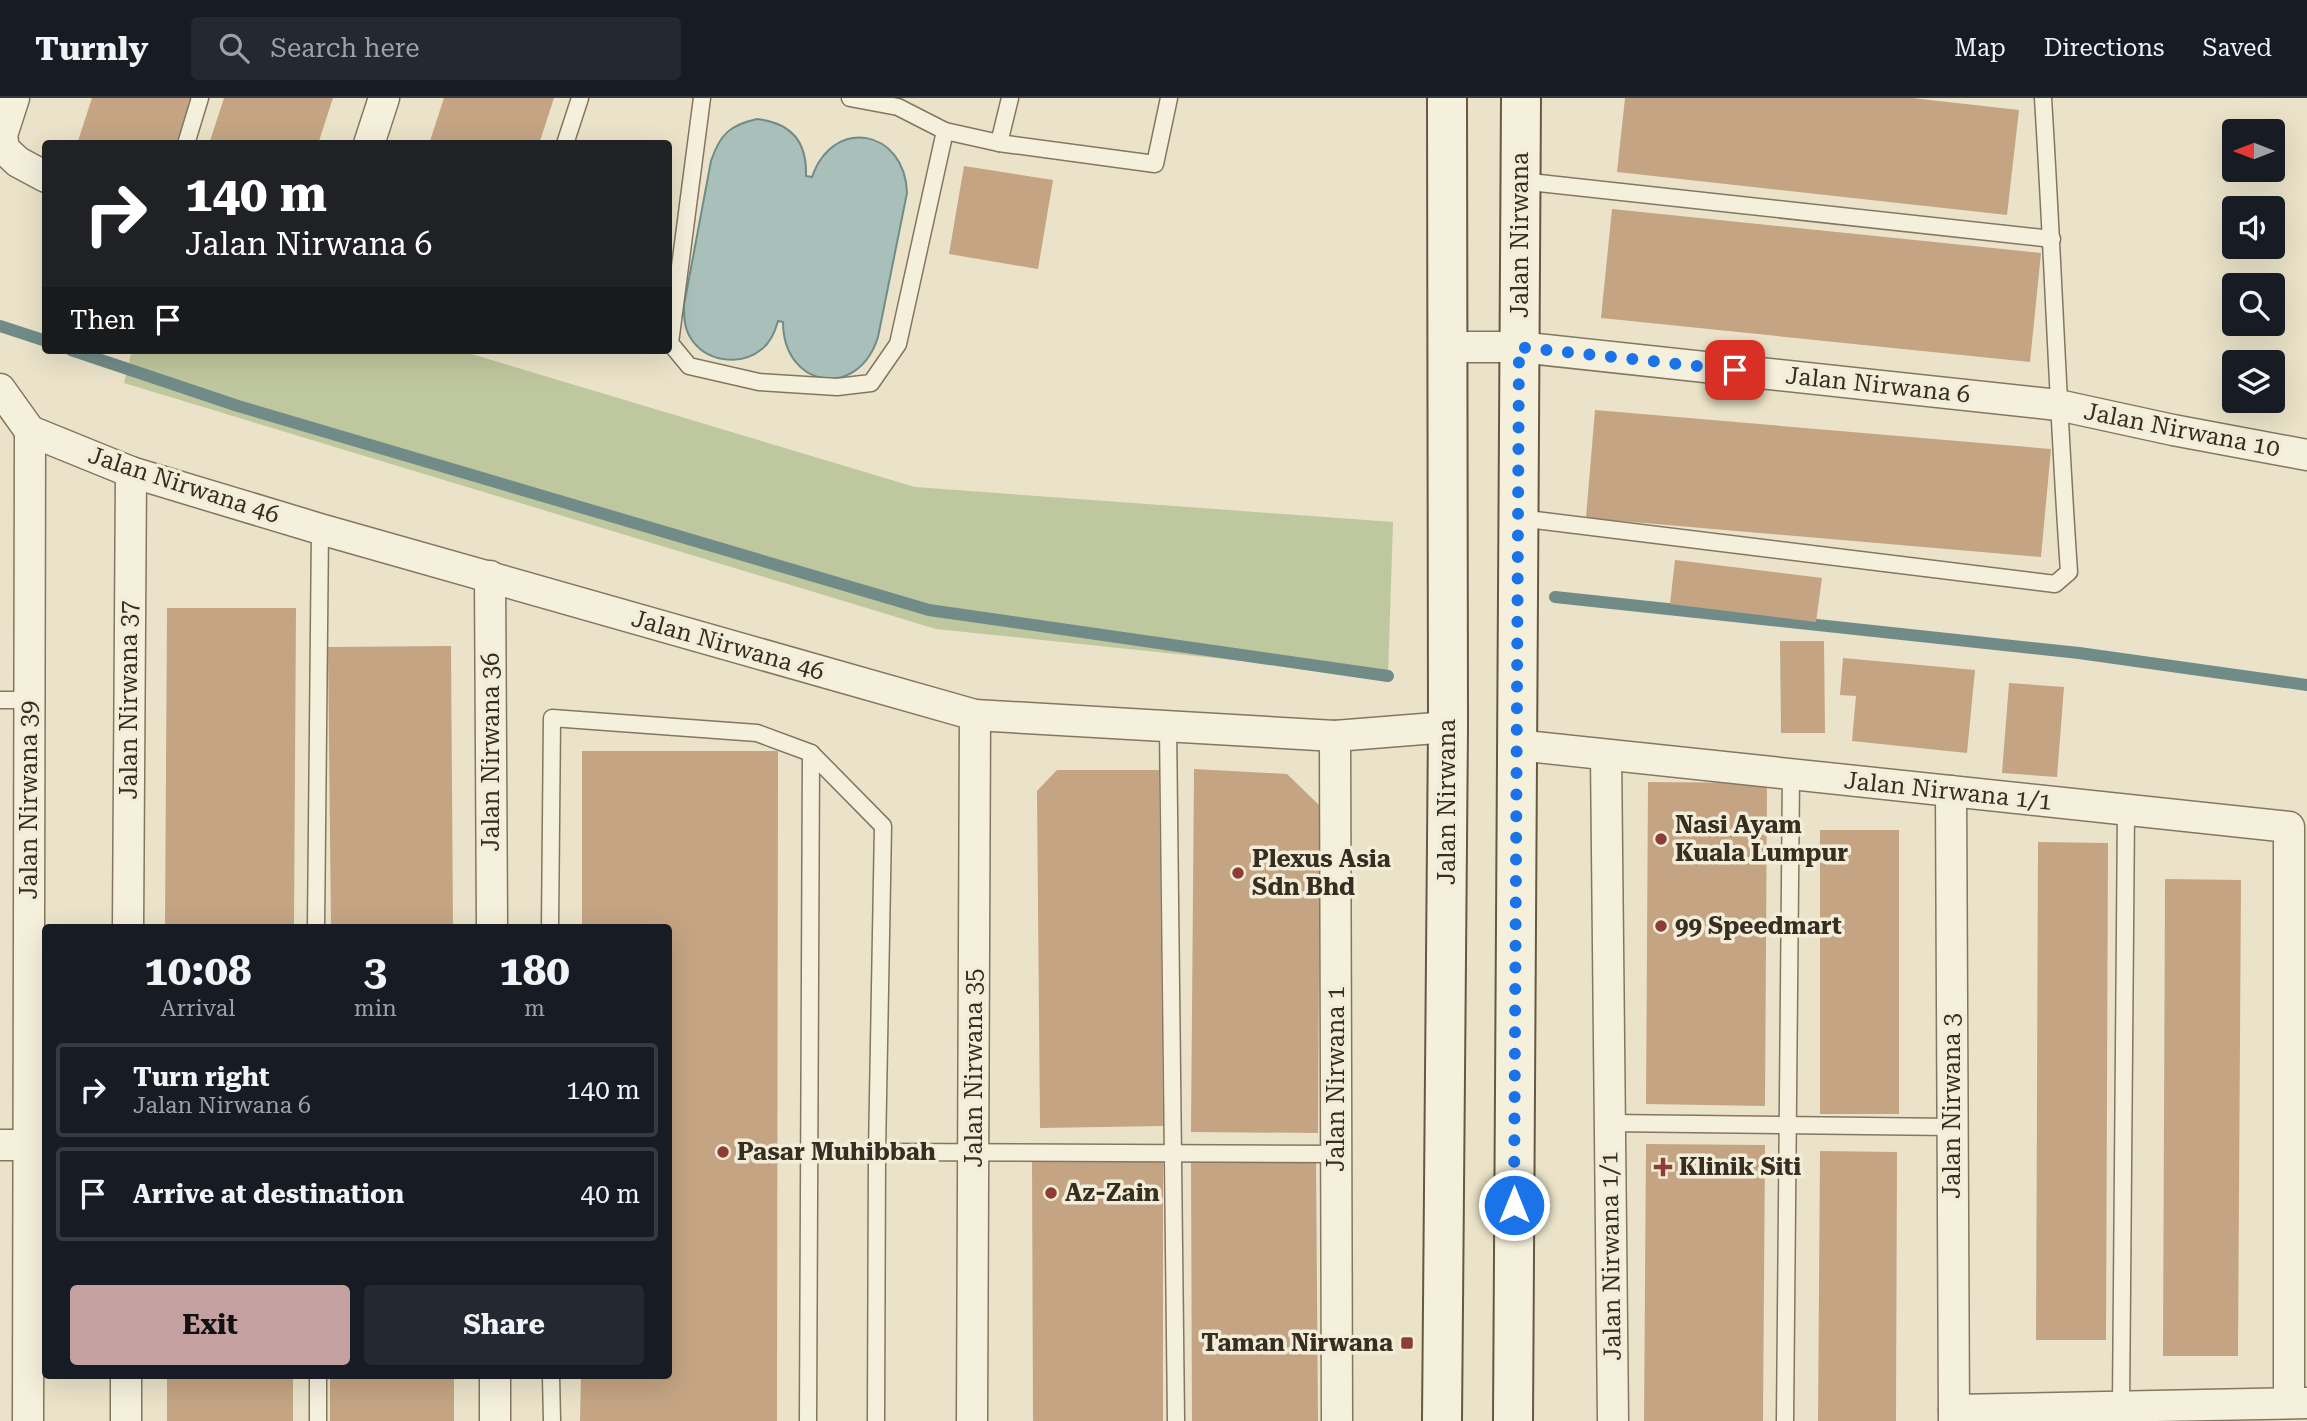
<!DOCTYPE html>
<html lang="en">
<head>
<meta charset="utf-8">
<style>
  :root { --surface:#171b24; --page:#242831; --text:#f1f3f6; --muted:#9ea1a6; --line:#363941; --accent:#c4a1a0 }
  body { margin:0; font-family:"Roboto Serif",serif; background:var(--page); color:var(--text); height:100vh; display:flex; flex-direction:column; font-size:26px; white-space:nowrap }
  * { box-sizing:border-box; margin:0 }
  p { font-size:23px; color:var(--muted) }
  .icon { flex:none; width:38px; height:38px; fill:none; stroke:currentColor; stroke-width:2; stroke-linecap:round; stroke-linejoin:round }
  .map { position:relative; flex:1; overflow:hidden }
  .panel { position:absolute; left:42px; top:826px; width:630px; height:455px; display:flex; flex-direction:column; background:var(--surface); border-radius:7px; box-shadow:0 7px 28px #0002 }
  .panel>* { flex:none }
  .top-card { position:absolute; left:42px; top:42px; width:630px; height:214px; border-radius:7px; box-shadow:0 7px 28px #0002; background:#202124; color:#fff; overflow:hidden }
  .needle { width:46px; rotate:270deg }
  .tools { position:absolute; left:2222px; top:21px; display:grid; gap:14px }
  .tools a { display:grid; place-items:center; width:63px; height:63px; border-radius:7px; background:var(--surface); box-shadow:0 7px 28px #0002; font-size:35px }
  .pin { position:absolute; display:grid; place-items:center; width:60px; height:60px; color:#fff; margin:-30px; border-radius:14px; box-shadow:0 4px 10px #0006 }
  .me { position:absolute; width:77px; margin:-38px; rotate:0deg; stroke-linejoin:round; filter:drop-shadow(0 0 5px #0008) }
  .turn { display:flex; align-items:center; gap:24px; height:147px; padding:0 28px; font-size:32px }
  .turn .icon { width:91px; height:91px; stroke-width:2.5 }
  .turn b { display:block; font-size:49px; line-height:60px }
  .then { display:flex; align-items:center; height:66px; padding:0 28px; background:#0003; gap:14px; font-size:26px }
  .eta { display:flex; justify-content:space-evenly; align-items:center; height:119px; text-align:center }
  .eta b { font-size:42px; font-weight:700; line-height:49px }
  .button { display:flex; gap:14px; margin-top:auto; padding:14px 28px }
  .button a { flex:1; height:80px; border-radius:7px; background:var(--accent); color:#111; font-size:28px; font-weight:700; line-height:80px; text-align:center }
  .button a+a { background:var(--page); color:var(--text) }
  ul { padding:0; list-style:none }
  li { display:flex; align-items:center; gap:21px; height:94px; margin:0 14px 10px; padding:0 14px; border:4px solid var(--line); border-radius:7px }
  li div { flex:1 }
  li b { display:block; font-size:26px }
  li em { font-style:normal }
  header { display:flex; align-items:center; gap:42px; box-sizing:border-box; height:98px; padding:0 35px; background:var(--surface); border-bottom:2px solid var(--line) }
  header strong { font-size:33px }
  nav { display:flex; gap:38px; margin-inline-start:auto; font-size:24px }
  .search { width:490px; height:63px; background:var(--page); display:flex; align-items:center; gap:18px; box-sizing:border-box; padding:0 24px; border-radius:7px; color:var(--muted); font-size:26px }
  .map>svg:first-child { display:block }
</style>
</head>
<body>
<header>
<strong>Turnly</strong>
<div class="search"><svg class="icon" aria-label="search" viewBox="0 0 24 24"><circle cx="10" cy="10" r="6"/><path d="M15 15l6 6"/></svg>Search here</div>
<nav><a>Map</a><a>Directions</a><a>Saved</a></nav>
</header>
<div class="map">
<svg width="2307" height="1323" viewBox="0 0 2307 1323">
  <rect width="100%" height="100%" fill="#eae3c9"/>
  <polygon fill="#bfc79e" points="132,252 458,252 915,389 1393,424 1388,578 936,531 124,285"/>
  <path fill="#a9bfba" stroke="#718c88" stroke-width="2" d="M757,21C792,25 807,44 806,78L812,79C833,18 905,31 907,95L878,239C858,303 783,290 783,224L778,223C775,234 771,244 762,251C740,269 705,264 690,239C684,229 684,218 684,207L711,63C720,36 730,27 757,21Z"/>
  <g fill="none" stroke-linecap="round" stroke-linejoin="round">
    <g stroke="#718c88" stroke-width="12">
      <polyline points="0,228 46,243"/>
      <polyline points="71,252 238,308 929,512 1388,578"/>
      <polyline points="1555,499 2079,555 2307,587"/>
    </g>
  </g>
  <g fill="#c4a483">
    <polygon points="92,0 195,0 181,46 77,46"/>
    <polygon points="224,0 333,0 318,46 209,46"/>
    <polygon points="444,0 554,0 539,46 429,46"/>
    <polygon points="1625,0 1912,0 2019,12 2007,117 1617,74"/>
    <polygon points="964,68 1053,82 1038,171 949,156"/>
    <polygon points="1612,111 2041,155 2030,264 1601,220"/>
    <polygon points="1595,312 2051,351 2041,459 1586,420"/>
    <polygon points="1675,462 1822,480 1816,524 1670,506"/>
    <polygon points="167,510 296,510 294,830 165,830"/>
    <polygon points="1780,543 1824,543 1825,635 1781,635"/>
    <polygon points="451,548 453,830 331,830 328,549"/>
    <polygon points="1843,560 1975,572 1967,655 1852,643 1856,598 1840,597"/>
    <polygon points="2009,585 2064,589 2057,679 2002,675"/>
    <polygon points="582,653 778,653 777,1323 580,1323 581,1278 668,1278 668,830 582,830"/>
    <polygon points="1194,671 1287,676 1320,708 1318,1035 1191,1034"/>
    <polygon points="1057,672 1159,672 1163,1028 1040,1030 1037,693"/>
    <polygon points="1648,684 1767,685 1765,1008 1646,1006"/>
    <rect x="1820" y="732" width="79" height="284"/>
    <polygon points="2038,744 2108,745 2106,1242 2036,1242"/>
    <polygon points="2165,781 2241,782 2238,1258 2163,1258"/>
    <polygon points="1646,1046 1765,1047 1763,1323 1644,1323"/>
    <polygon points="1820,1053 1897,1054 1896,1323 1818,1323"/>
    <polygon points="1316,1060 1318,1323 1192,1323 1191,1061"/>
    <polygon points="1163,1062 1163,1323 1033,1323 1032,1063"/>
    <rect x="167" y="1278" width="126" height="45"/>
    <rect x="330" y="1278" width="124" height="45"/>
  </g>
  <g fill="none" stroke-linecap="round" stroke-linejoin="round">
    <defs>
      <g id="lane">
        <polyline points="702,0 670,245 689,268 759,284 837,289 871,285 898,246 945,33"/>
        <polyline points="850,0 898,9 945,33 999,45 1010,0"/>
        <polyline points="999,45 1155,66 1169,0"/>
        <polyline points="186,46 200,0"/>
        <polyline points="565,46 580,0"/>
        <polyline points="1521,83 2052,141"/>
        <path d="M1519,420L2055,486L2069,474C2058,316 2053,158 2043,0"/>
        <polyline points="0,602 30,602"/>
        <polyline points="1168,628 1176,1323"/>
        <polyline points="316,830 320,431"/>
        <polyline points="550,830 552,620 757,635 811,655 883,728 877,1054 876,1323"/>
        <polyline points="1610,1025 1952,1029"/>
        <polyline points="877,1054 1337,1056"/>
        <polyline points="318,1278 318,1323"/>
        <polyline points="551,1278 552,1323"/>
        <polyline points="2121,1309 2126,712"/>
        <polyline points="808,1323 811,655"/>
        <polyline points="1785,1323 1791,676"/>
      </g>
      <g id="street">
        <polyline points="14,0 2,37 4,51 18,64 46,79"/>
        <polyline points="369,46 384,0"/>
        <polyline points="1448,249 1519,249 2058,307 2173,332 2307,357"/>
        <polyline points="0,291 30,333"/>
        <polyline points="30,333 131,374 320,431 975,617 1335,638 1448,629"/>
        <polyline points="490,478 492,830"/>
        <polyline points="1335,638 1337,1323"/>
        <polyline points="1517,647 2289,729 2289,1305"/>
        <polyline points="1606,657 1613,1323"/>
        <polyline points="1951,693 1954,1323"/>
        <polyline points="128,830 131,374"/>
        <polyline points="0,1047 28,1047"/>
        <polyline points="495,1278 495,1323"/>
        <polyline points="1954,1312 2307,1305"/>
        <polyline points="28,1323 30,333"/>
        <polyline points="126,1323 126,1278"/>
        <polyline points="972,1323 975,617"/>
      </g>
      <g id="secondary">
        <polyline points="1442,1323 1448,629 1447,0"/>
        <polyline points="1513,1323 1521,0"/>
      </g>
    </defs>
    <use href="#lane" stroke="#847660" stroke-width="19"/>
    <use href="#street" stroke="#847660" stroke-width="33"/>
    <use href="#secondary" stroke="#665843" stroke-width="42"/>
    <use href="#lane" stroke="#f5f0dc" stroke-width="16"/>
    <use href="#street" stroke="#f5f0dc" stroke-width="30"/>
    <use href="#secondary" stroke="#f5f0dc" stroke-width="38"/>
  </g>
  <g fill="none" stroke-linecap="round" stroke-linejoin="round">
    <polyline stroke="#1a73e8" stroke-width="12" stroke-dasharray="0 21.6" points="1514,1107 1519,249 1735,272"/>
  </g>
  <g fill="#8d3d36" stroke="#f2edd8" stroke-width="2.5">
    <circle cx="1661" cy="741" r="7"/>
    <circle cx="1238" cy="775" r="7"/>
    <circle cx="1661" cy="828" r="7"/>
    <circle cx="723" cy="1054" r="7"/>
    <path d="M1659.5 1058.5h7v7h7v7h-7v7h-7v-7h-7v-7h7z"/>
    <circle cx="1051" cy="1095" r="7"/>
    <rect x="1400" y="1238" width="14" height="14" rx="3.5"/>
  </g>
  <g text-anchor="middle" stroke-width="7" stroke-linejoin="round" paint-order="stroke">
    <g font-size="24" fill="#372e21" stroke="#f2edd8">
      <text transform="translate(1520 137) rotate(-90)" y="8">Jalan Nirwana</text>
      <text transform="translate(1878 287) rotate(6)" y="8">Jalan Nirwana 6</text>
      <text transform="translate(2182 332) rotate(11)" y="8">Jalan Nirwana 10</text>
      <text transform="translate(184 387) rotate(18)" y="8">Jalan Nirwana 46</text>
      <text transform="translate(728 547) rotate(16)" y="8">Jalan Nirwana 46</text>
      <text transform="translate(129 602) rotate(-90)" y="8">Jalan Nirwana 37</text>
      <text transform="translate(491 654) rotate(-90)" y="8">Jalan Nirwana 36</text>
      <text transform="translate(1948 693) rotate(6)" y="8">Jalan Nirwana 1/1</text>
      <text transform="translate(29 702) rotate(-90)" y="8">Jalan Nirwana 39</text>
      <text transform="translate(1447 704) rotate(-90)" y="8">Jalan Nirwana</text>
      <text transform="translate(974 970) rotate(-90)" y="8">Jalan Nirwana 35</text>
      <text transform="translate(1336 981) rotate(-90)" y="8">Jalan Nirwana 1</text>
      <text transform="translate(1952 1008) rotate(-90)" y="8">Jalan Nirwana 3</text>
      <text transform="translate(1611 1158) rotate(-91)" y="8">Jalan Nirwana 1/1</text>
    </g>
    <g font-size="24" font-weight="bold" fill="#372e21" stroke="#f2edd8" text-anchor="start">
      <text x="1675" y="735">Nasi Ayam<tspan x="1675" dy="28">Kuala Lumpur</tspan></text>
      <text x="1252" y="769">Plexus Asia<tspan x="1252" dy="28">Sdn Bhd</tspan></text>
      <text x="1675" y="836">99 Speedmart</text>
      <text x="737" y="1062">Pasar Muhibbah</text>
      <text x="1679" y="1077">Klinik Siti</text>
      <text x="1065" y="1103">Az-Zain</text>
      <text x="1393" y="1253" text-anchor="end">Taman Nirwana</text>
    </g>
  </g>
</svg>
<div class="tools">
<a><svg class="needle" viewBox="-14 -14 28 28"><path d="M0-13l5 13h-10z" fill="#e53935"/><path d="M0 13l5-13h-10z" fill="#9ea1a6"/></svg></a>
<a><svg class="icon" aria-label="sound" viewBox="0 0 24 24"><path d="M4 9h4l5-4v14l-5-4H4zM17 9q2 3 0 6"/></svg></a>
<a><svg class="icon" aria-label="search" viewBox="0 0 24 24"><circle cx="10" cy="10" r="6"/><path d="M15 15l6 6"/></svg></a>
<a><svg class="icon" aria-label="layers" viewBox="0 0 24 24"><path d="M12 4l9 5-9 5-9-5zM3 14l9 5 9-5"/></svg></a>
</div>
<div class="pin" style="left:1735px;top:272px;background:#d93025"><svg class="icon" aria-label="arrive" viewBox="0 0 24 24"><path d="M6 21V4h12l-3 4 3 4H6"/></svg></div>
<svg class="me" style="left:1514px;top:1107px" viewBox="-20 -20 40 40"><circle r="17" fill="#1a73e8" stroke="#fff" stroke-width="3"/><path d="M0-11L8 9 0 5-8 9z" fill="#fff"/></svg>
<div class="top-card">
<div class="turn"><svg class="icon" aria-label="right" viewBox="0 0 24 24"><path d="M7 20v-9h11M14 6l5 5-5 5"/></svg><div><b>140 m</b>Jalan Nirwana 6</div></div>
<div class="then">Then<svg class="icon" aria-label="arrive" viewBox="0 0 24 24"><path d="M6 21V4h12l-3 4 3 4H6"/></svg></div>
</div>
<section class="panel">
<div class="eta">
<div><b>10:08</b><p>Arrival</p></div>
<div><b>3</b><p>min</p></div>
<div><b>180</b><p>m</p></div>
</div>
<ul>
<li><svg class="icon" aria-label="right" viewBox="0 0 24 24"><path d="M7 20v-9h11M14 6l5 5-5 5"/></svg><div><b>Turn right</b><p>Jalan Nirwana 6</p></div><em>140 m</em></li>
<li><svg class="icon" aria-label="arrive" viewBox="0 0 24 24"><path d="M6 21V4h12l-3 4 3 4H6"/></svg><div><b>Arrive at destination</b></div><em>40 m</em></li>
</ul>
<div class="button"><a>Exit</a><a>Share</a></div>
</section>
</div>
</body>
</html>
